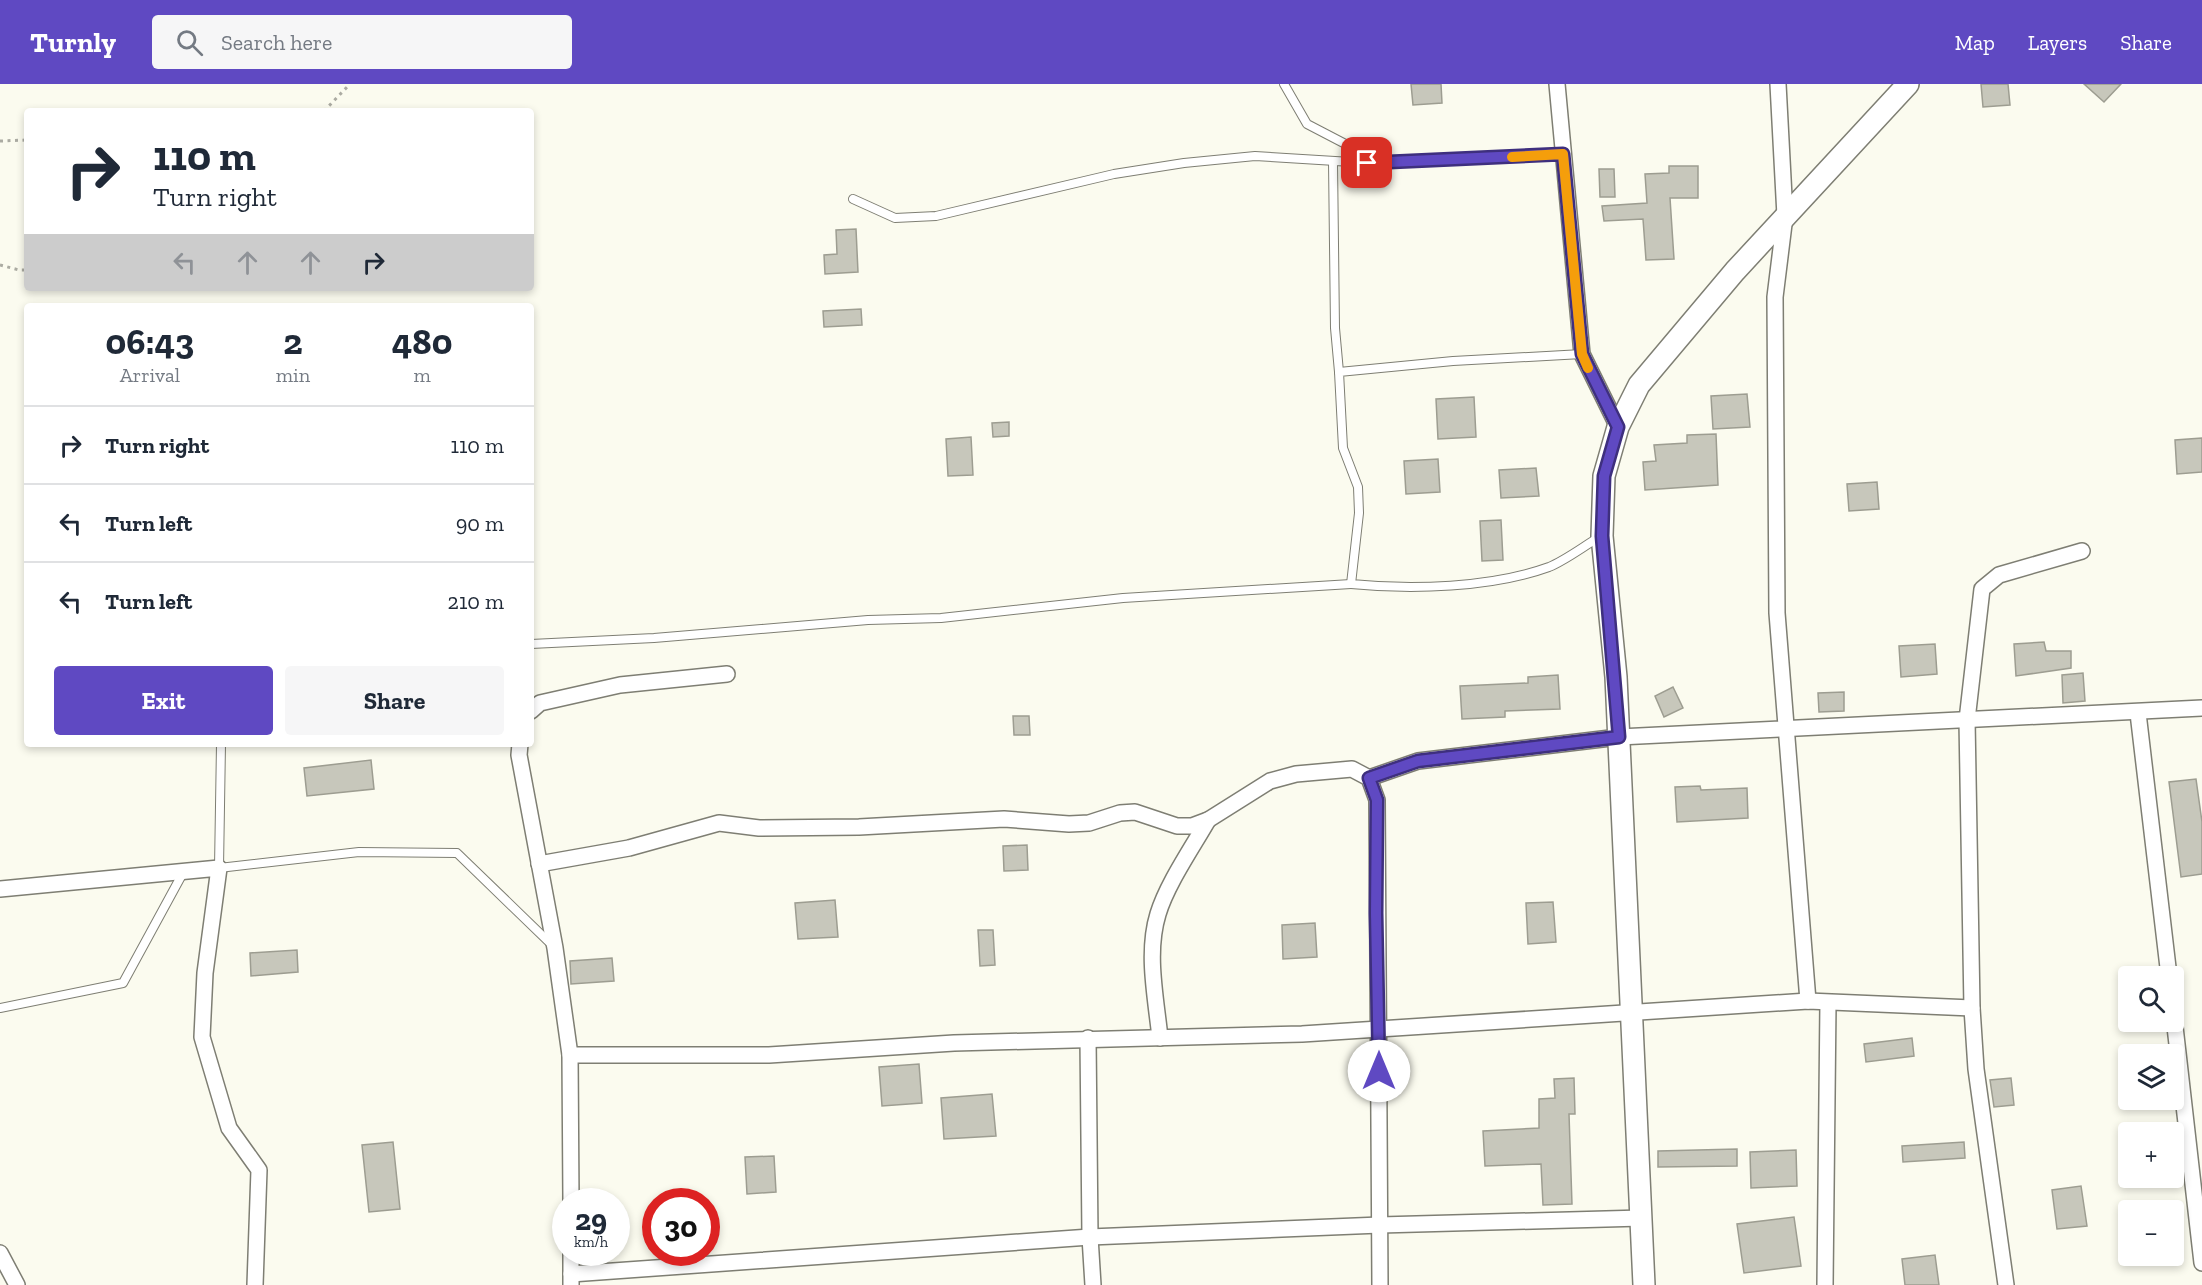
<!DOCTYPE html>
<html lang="en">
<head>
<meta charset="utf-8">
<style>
  :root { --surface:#fff; --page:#f6f6f7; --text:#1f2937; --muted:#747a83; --line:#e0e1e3; --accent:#5f49c2 }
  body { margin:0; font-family:"Zilla Slab",serif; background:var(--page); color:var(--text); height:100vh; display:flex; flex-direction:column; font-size:22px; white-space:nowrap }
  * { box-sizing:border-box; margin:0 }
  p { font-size:20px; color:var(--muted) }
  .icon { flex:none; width:33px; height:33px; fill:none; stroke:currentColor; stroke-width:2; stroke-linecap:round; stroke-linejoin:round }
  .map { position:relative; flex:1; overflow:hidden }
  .panel { position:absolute; left:24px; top:219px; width:510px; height:444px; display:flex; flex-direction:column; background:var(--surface); border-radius:6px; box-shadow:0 3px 9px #0003 }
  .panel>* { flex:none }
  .top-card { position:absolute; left:24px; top:24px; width:510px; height:183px; border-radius:6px; box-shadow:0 3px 9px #0003; background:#fff; color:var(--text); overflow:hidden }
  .fabs { position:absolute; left:2118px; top:882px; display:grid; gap:12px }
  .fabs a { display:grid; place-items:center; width:66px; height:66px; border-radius:6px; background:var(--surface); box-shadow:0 3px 9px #0003; font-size:30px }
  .speed { position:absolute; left:552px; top:1104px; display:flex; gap:12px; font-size:30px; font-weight:700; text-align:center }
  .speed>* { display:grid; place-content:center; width:78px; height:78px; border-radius:50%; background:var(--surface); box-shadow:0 3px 9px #0003; line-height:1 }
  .speed small { font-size:15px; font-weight:400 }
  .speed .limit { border:9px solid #d22; background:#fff; color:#111 }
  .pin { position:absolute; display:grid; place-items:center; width:51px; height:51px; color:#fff; margin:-26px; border-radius:12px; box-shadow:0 3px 9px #0006 }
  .me { position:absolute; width:66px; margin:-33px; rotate:0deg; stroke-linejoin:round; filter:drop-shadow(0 0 4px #0008) }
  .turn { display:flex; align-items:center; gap:21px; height:126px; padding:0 30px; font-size:27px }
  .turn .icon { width:78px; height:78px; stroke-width:2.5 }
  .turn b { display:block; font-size:42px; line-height:51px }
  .lanes { display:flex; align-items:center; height:57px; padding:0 30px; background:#0003; justify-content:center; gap:30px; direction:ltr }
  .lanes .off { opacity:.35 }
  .eta { display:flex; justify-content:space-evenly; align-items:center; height:102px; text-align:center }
  .eta b { font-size:36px; font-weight:700; line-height:42px }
  .primary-button { display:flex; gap:12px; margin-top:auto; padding:12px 30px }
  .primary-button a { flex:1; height:69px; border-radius:6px; background:var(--accent); color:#fff; font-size:24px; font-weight:700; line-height:69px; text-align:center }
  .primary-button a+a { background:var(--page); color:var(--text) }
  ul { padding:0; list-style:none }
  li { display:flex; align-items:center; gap:18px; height:78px; padding:0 30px; border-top:2px solid var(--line) }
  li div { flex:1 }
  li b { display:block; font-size:22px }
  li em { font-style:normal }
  header { display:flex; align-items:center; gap:36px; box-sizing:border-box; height:84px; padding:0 30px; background:var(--accent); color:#fff }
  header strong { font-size:28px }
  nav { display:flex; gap:33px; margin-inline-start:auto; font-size:21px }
  .search { width:420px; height:54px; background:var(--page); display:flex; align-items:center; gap:15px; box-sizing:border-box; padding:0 21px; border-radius:6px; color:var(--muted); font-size:22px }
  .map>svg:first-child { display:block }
</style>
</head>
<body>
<header>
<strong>Turnly</strong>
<div class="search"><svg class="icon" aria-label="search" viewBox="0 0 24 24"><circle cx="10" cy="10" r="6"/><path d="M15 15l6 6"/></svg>Search here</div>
<nav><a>Map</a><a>Layers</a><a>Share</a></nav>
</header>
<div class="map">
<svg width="2202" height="1201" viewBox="0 0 2202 1201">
  <rect width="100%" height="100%" fill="#fbfbef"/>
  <g fill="#c7c7bb" stroke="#9d9d91" stroke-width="1.5">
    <polygon points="1411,0 1441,0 1442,19 1413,21"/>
    <polygon points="1981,0 2008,0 2010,21 1983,23"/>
    <polygon points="2084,0 2121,0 2104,18"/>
    <polygon points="1669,82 1698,82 1698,114 1670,114 1674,175 1646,176 1643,135 1604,137 1602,122 1647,119 1645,90 1669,89"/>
    <polygon points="1599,85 1614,85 1615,113 1600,113"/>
    <polygon points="856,145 858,188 825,190 824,171 837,170 836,146"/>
    <polygon points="861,225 862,241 824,243 823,227"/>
    <polygon points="1747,310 1750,343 1713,345 1711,312"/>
    <polygon points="1474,313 1476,353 1438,355 1436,315"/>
    <polygon points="1009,338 1009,352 993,353 992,339"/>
    <polygon points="1716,350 1718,401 1645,406 1643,378 1656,377 1654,361 1687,359 1687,351"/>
    <polygon points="971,353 973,391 948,392 946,355"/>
    <polygon points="2202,354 2202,388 2177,390 2175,356"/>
    <polygon points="1438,375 1440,408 1406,410 1404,377"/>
    <polygon points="1536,384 1539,412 1501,414 1499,386"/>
    <polygon points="1877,398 1879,425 1849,427 1847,400"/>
    <polygon points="1501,436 1503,476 1482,477 1480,437"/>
    <polygon points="2044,558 2046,567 2071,567 2071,584 2016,592 2014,560"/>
    <polygon points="1935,560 1937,590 1901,593 1899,562"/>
    <polygon points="2083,589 2085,617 2063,619 2062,591"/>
    <polygon points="1558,591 1560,625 1505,627 1505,633 1462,635 1460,602 1528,599 1528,593"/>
    <polygon points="1673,603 1683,624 1664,633 1655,612"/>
    <polygon points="1844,608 1844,627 1819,628 1818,609"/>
    <polygon points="1013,632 1029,632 1030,651 1014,651"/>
    <polygon points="371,676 374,705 307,712 304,684"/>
    <polygon points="2196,695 2202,738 2202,790 2181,793 2169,698"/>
    <polygon points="1700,702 1701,706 1747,704 1748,734 1677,738 1675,703"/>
    <polygon points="1027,761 1028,786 1004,787 1003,762"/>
    <polygon points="835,816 838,853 798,855 795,819"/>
    <polygon points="1553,818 1556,858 1528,860 1526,819"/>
    <polygon points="1315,839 1317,873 1283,875 1282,841"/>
    <polygon points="978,846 993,846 995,881 980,882"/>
    <polygon points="297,866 298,888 251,892 250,869"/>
    <polygon points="612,874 614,897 571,900 570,877"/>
    <polygon points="1912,954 1914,972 1866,978 1864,960"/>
    <polygon points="919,980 922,1019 882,1022 879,983"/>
    <polygon points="1574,994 1575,1030 1569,1030 1572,1120 1543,1121 1541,1080 1485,1082 1483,1047 1539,1044 1539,1015 1555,1014 1554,995"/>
    <polygon points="2011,994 2014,1021 1994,1023 1990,996"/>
    <polygon points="992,1010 996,1052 944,1055 941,1014"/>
    <polygon points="393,1058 400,1125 369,1128 362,1061"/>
    <polygon points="1964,1058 1965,1074 1903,1078 1902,1062"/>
    <polygon points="1737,1065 1737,1082 1658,1083 1658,1067"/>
    <polygon points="1796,1066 1797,1102 1751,1104 1750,1068"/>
    <polygon points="774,1072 776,1108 747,1110 745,1073"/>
    <polygon points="2081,1102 2087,1142 2057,1145 2052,1106"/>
    <polygon points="1794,1133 1801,1182 1744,1189 1737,1140"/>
    <polygon points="1935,1171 1939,1201 1905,1201 1902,1175"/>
  </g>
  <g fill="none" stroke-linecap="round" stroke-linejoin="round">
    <defs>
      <g id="lane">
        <polyline points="1284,0 1307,40 1380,78"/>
        <polyline points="1333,77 1335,244 1339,288"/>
        <polyline points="853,115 895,134 936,132 1114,90 1184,79 1255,72 1384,80 1563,70"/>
        <path d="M1582,270L1453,277L1339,288L1343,364L1358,403L1359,429L1351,500C1411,506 1491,504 1549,483C1566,476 1584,462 1601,452"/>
        <polyline points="531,560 654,554 868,536 941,534 1123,514 1351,500"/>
        <polyline points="221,660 219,784 359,768 457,769 552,861"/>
        <polyline points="0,924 123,899 184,787"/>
      </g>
      <g id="street">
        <polyline points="1557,0 1582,270 1618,343"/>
        <polyline points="1778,0 1785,132 1775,213 1777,529 1808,917"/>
        <polyline points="531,627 540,619 620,601 727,590"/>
        <polyline points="2138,629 2169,892"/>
        <polyline points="520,660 519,671 555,864 570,971 571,1118"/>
        <polyline points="1369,694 1418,677 1619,653 2202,624"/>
        <polyline points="539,780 629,764 719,739 759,744 859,743 1004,735 1069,740 1089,739 1120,729 1135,728 1177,742 1192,742 1208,736 1270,697 1296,690 1352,685 1369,694 1377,716 1380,1201"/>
        <polyline points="0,805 219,784 205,889 202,953 229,1044 259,1086 255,1201"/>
        <polyline points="2174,934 2202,1179"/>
        <polyline points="1088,954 1090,1153 1093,1201"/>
        <path d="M1160,954C1156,914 1146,869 1158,830C1167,800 1192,764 1208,736"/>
        <polyline points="570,971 769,971 954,959 1302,950 1808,917 1972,924"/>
        <polyline points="571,1168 571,1201"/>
        <polyline points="0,1169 17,1201"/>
        <polyline points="571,1190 1090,1153 1380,1141 1642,1134"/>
        <polyline points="1825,1201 1828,919"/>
        <polyline points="2006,1201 1976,985 1972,924 1967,636 1982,505 1999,491 2082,467"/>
      </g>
      <polyline id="secondary" points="1644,1201 1616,593 1602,452 1604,392 1618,343 1639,301 1735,187 1908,0"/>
    </defs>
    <use href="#lane" stroke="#7e7e73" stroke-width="10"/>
    <use href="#street" stroke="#7e7e73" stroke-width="18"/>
    <use href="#secondary" stroke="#7e7e73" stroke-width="24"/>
    <g stroke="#ababa2" stroke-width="3" stroke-dasharray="3 4.5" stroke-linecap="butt">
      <polyline points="324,27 350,0"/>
      <polyline points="0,57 27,56"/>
      <polyline points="0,181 19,186 27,186"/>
    </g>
    <use href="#lane" stroke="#fff" stroke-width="8"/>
    <use href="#street" stroke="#fff" stroke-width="15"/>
    <use href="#secondary" stroke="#fff" stroke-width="21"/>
  </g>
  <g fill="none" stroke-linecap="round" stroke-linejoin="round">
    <defs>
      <polyline id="route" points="1367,79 1563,70 1582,270 1618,343 1604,392 1602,452 1619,653 1418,677 1369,694 1377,716 1376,829 1379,987"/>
    </defs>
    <use href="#route" stroke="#3e2f7e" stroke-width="15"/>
    <use href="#route" stroke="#5f49c2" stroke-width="10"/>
    <polyline stroke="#f59e0b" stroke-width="10" points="1512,73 1563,70 1582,270 1588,284"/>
  </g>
</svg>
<div class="fabs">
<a><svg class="icon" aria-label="search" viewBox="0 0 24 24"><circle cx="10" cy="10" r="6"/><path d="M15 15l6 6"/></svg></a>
<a><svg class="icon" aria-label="layers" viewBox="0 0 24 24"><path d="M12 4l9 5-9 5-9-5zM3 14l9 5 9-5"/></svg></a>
<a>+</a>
<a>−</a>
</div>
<div class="speed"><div>29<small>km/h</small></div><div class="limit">30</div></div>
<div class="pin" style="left:1367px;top:79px;background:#d93025"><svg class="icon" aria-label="arrive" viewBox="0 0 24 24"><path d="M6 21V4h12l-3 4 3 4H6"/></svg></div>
<svg class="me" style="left:1379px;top:987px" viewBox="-20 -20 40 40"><circle r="19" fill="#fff"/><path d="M0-13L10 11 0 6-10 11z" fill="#5f49c2"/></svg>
<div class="top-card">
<div class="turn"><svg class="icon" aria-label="right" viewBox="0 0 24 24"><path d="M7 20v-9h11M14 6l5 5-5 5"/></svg><div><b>110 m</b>Turn right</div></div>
<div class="lanes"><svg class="icon off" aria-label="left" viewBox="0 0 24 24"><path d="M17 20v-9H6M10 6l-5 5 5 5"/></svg><svg class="icon off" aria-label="ahead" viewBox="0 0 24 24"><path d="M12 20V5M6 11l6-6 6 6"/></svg><svg class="icon off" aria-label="ahead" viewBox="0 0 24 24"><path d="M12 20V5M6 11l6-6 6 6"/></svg><svg class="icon" aria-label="right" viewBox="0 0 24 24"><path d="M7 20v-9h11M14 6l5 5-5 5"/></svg></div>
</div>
<section class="panel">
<div class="eta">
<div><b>06:43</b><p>Arrival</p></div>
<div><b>2</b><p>min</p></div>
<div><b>480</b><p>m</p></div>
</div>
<ul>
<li><svg class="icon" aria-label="right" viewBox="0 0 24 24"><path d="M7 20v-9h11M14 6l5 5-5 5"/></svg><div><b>Turn right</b></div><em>110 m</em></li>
<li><svg class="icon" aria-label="left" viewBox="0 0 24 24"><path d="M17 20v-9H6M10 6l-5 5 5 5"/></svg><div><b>Turn left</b></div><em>90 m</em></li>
<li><svg class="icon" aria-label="left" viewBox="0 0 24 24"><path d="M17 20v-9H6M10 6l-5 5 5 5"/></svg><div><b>Turn left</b></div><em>210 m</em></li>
</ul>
<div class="primary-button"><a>Exit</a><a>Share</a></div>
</section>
</div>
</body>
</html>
